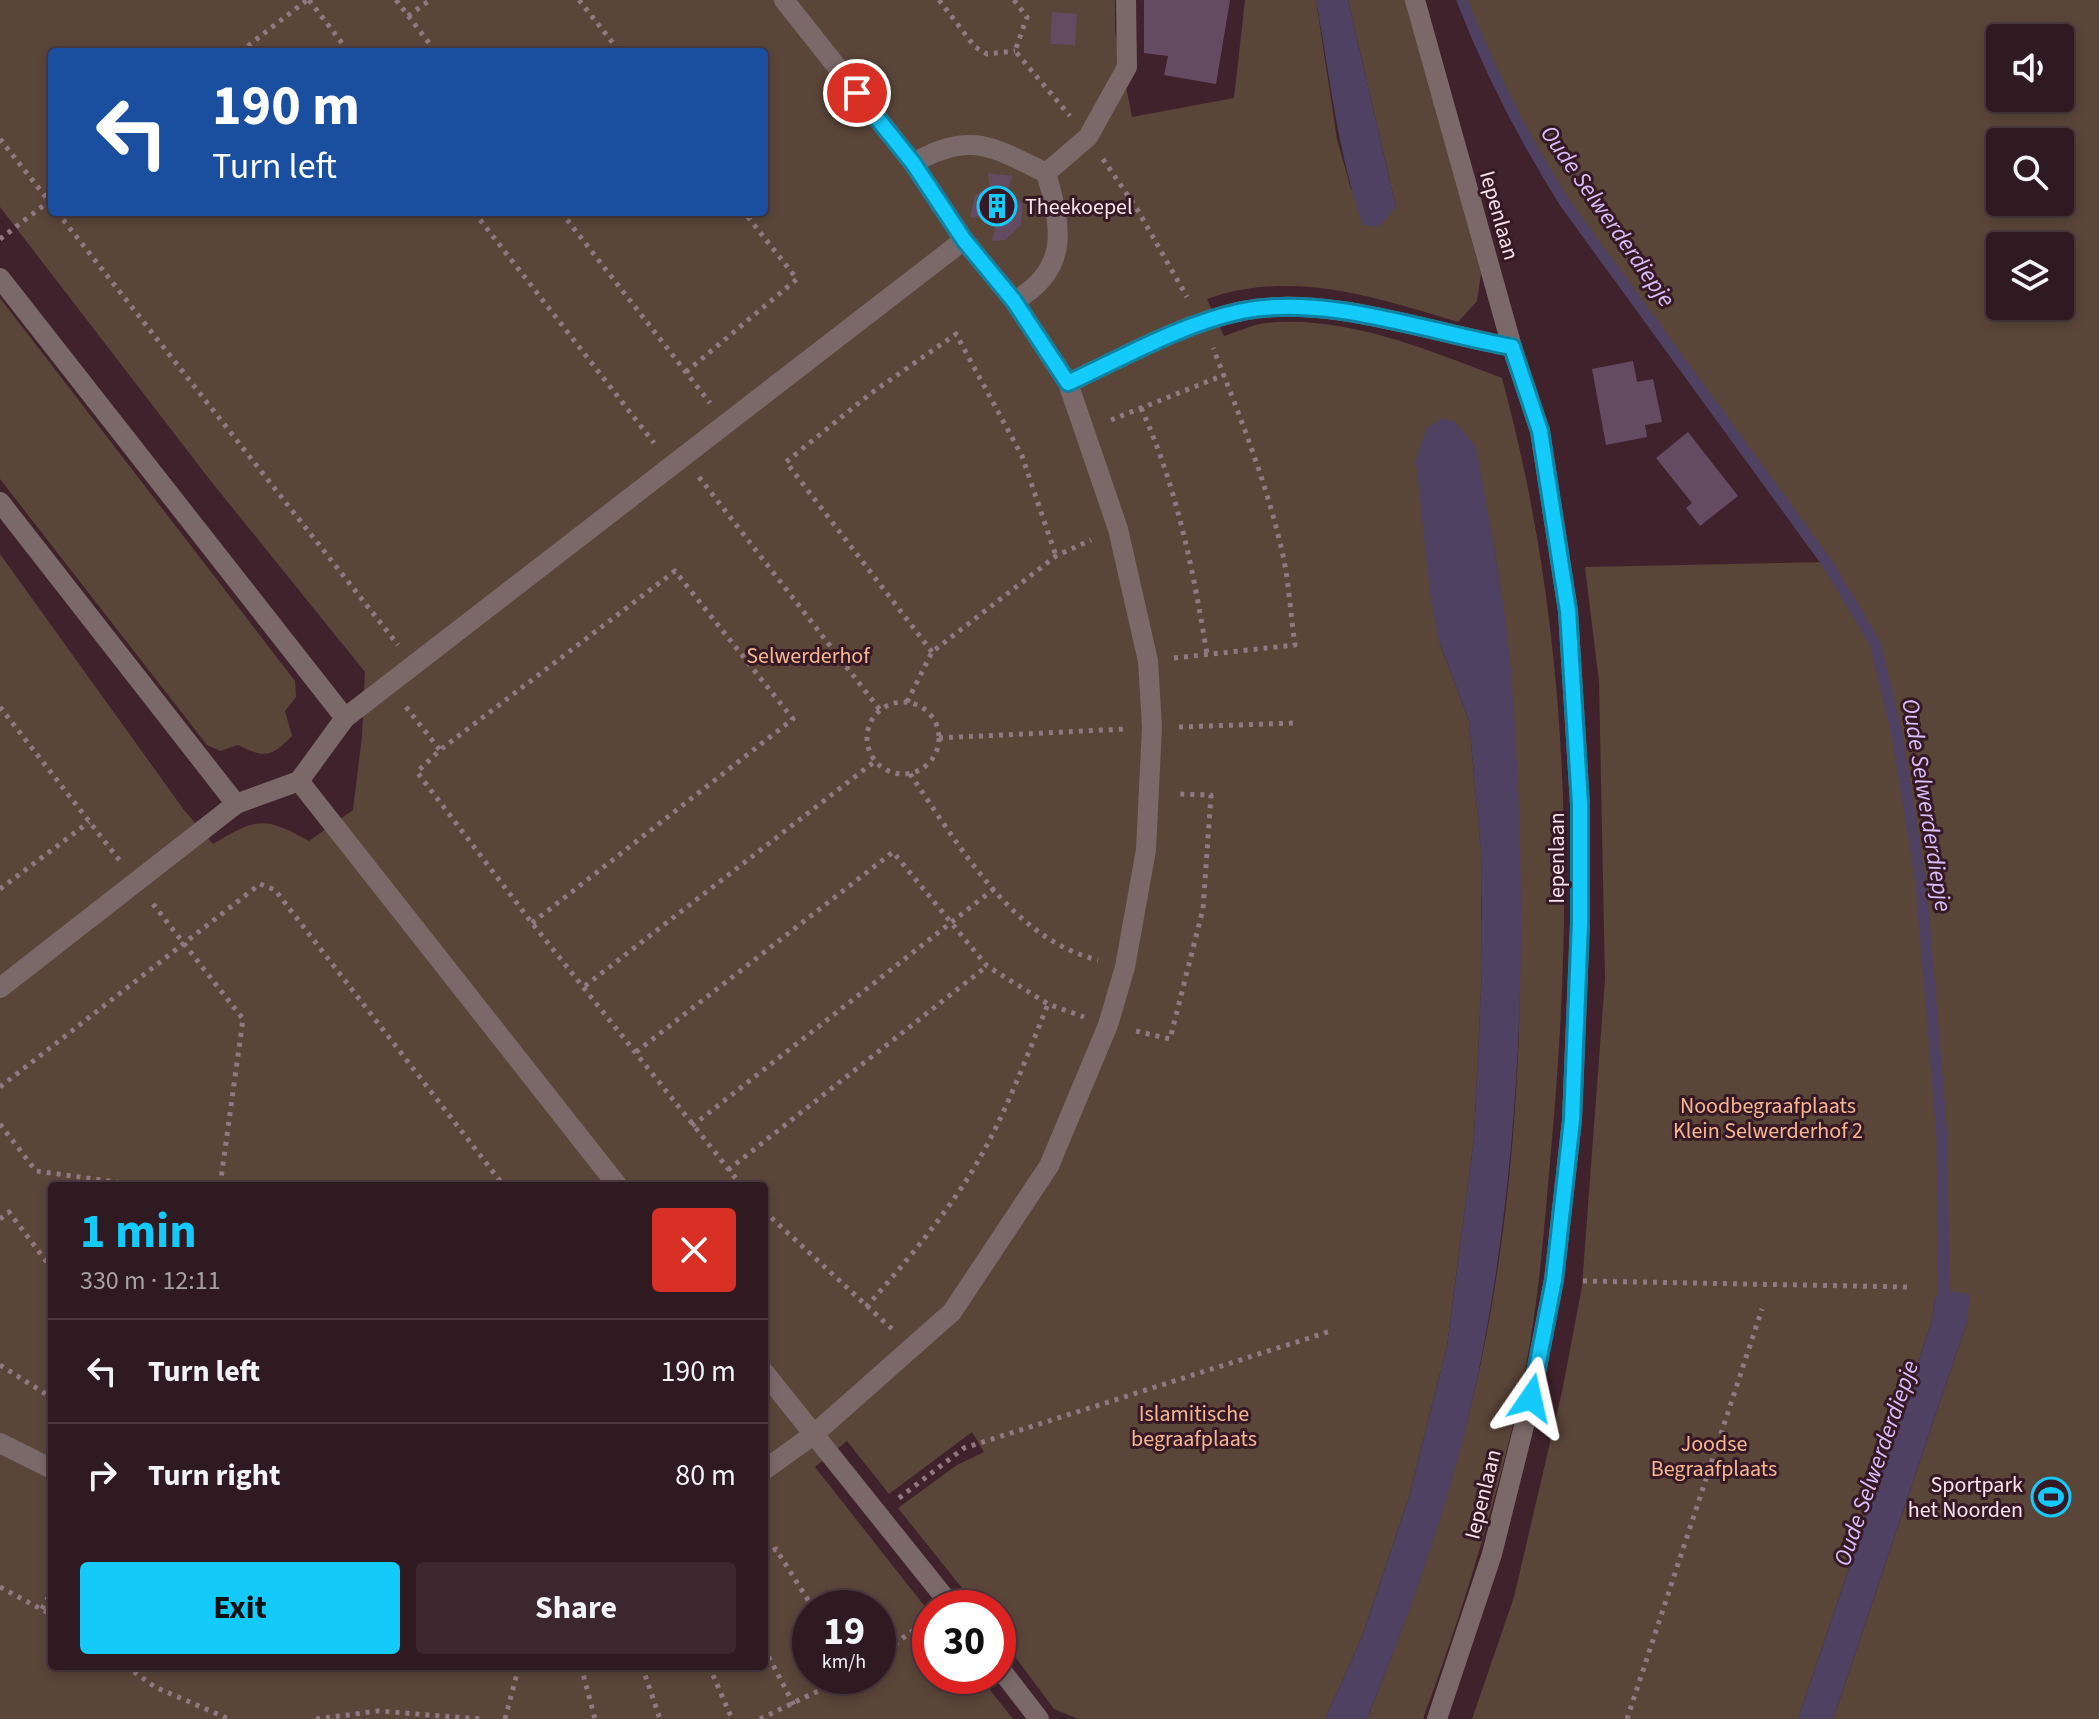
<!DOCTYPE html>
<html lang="en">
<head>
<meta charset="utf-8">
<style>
  :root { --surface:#301a22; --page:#3c272f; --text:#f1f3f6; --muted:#a8a1a5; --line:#4b3840; --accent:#14cafb }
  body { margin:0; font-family:"Source Sans 3",sans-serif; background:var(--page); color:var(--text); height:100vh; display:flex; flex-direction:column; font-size:30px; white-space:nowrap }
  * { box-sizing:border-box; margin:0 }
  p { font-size:26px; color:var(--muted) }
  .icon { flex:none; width:44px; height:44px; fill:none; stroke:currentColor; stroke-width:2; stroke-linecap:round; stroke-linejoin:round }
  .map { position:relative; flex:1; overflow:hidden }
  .drawer { position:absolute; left:48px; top:1182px; width:720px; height:488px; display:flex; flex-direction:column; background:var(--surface); border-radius:8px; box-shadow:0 4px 12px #0003,0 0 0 2px var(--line) }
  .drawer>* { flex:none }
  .banner { position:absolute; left:48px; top:48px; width:720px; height:168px; border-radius:8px; box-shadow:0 4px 12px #0003,0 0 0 2px var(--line); background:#1a4fa0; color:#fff; overflow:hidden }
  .controls { position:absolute; left:1986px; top:24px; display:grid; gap:16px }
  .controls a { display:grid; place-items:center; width:88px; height:88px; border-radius:8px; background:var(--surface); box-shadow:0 4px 12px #0003,0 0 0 2px var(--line); font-size:40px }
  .speed { position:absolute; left:792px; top:1590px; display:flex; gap:16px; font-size:40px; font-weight:700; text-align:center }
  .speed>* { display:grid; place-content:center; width:104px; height:104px; border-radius:50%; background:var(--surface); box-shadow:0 4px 12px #0003,0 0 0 2px var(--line); line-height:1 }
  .speed small { font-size:20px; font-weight:400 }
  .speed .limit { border:12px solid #d22; background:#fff; color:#111 }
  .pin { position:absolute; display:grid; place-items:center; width:68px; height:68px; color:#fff; margin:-34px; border:4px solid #fff; border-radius:50%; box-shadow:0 2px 8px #0007 }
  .me { position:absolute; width:88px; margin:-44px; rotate:11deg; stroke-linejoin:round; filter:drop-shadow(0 0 6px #0008) }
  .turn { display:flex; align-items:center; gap:28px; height:168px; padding:0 32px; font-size:36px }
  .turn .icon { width:104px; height:104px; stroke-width:2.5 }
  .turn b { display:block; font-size:56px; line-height:68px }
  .round { display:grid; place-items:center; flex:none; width:84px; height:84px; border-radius:8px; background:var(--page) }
  .summary { display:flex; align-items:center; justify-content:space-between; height:136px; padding:0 32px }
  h1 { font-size:48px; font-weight:700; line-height:60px; color:var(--accent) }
  .cta { display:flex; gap:16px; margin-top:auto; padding:16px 32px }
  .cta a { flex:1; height:92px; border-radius:8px; background:var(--accent); color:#111; font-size:32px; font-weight:700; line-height:92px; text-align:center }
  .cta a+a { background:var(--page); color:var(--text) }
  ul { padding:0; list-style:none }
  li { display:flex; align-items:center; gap:24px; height:104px; padding:0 32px; border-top:2px solid var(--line) }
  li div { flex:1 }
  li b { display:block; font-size:30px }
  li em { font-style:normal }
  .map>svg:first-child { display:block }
</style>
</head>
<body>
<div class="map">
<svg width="2099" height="1719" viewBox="0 0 2099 1719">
  <rect width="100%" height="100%" fill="#40222d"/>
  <g fill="#5a4539" fill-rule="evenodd">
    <path d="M0,0H1115V31L1132,117L1234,98L1245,0H1316L1337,139L1351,189L1389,213L1396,207L1348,0H1407L1481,274L1477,301L1458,322C1374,297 1293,269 1207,299L1224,336C1237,332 1251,325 1265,323C1347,315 1427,350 1502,378C1570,629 1575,881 1552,1139C1545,1217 1540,1294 1525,1371C1500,1490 1465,1605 1423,1719H1367C1414,1603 1455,1484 1481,1362C1521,1169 1527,967 1514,771C1510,694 1507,618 1493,542C1486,506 1474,469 1464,434L1455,422L1439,641L1469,721L1481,851L1482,970L1474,1138L1447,1346L1409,1497L1361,1639L1325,1719H1078L1054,1709L998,1634V1608H978L898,1508L957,1465L984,1452L972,1432L889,1494L847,1441L815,1467L930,1613V1676H979L1013,1719H0V554L184,810L213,844C257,818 264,816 309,841L353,810L362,736L365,672L210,480L0,207ZM52,52H764V212H52ZM52,1186H764V1666H52ZM810,1608H878V1676H810Z"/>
    <path d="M1462,0H2099V1719H1833L1967,1322L1935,1297L1932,1321L1798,1719H1472L1514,1597L1563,1387L1582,1286L1605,979L1599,682L1585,567L1827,562L1565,203C1524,138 1490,72 1462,0ZM2000,38H2060V98H2000ZM2000,142H2060V202H2000ZM2000,246H2060V306H2000Z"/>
    <path d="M0,298L295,681L296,697L285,711L292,736C271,758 264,758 238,745L220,751L207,745L0,479Z"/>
  </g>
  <g fill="#4f4161">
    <path d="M1316,0H1348L1396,207L1379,227L1363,225C1337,151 1330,76 1316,0Z"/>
    <path d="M1442,418L1455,422L1476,447C1489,522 1505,597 1511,672C1529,901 1525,1134 1481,1360C1457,1483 1414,1603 1367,1719H1325L1361,1639L1409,1497L1447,1346L1474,1138L1482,970L1481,851L1469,721L1439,641L1430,594L1416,460L1426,429Z"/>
    <polygon points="1945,1290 1970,1294 1967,1322 1836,1710 1833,1719 1798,1719 1932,1321 1935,1297"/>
  </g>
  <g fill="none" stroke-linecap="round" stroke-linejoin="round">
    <path stroke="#4f4161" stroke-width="11" d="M1462,0C1490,72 1524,138 1565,203L1827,563L1875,643L1897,734L1921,883L1942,1136L1944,1304"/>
  </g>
  <g fill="#654b62">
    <polygon points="1144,0 1230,0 1216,84 1164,75 1168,56 1144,53"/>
    <polygon points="1052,12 1077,14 1075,45 1050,44"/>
    <polygon points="988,173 1013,176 1008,188 1023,205 1021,225 1005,240 992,241 996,225 986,215 970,218 975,195 990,187"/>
    <polygon points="1633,361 1637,382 1653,379 1662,422 1645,425 1647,437 1606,445 1592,369"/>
    <polygon points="1688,432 1738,496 1700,526 1686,508 1692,503 1656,458"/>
  </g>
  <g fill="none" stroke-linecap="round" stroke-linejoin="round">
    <g stroke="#927881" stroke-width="5" stroke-dasharray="4 6" stroke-linecap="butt">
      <polyline points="309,0 349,52"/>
      <polyline points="396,0 436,52"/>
      <polyline points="579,0 620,52"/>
      <polyline points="939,0 975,47 987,54 1015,51"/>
      <polyline points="1014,0 1027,17 1015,51 1070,116"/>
      <polyline points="408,16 430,0"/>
      <polyline points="240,52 307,0"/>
      <polyline points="0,139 52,205"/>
      <polyline points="1103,159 1137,209 1187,297"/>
      <polyline points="57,212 398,645"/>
      <polyline points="474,212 654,443"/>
      <polyline points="561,212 710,403"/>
      <polyline points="0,239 52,199"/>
      <polyline points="686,372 797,279 744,212"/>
      <path d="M1141,408C1177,487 1193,569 1207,654"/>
      <polyline points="1111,420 1224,375"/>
      <polyline points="699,477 880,710"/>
      <polyline points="932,652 786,462 870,394 956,334 1022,456 1056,556"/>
      <path d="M1174,658L1295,645C1290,612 1289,578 1281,547C1265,478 1239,414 1213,348"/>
      <polyline points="907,702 932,652 1056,556 1091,540"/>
      <circle cx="903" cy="738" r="36"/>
      <polyline points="0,707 120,861"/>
      <polyline points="406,707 440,750"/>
      <polyline points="1179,727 1295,723"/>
      <polyline points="939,738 1126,729"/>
      <path d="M910,774C958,843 1011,939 1098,960"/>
      <polyline points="0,889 89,822"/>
      <polyline points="153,904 243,1019 220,1186"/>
      <polyline points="532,923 793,719 675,571 440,750 417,772 532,923 742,1186"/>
      <polyline points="585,986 874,762"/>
      <polyline points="1136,1031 1170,1039 1203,909 1211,795 1177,794"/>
      <polyline points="636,1052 893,852 987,966 1048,1004 1084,1017"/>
      <polyline points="0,1087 260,884 275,890 504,1186"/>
      <polyline points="0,1124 36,1171 145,1186"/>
      <polyline points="692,1126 995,888"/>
      <polyline points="728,1170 987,966"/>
      <polyline points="764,1211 892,1329"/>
      <polyline points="0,1219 9,1212 52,1269"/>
      <polyline points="1583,1281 1909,1287"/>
      <path d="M866,1307C900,1269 933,1230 962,1187C999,1132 1023,1066 1048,1004"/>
      <polyline points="0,1365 52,1398"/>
      <polyline points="899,1498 964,1448 1331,1331"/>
      <polyline points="764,1555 776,1549 813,1608"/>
      <polyline points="0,1587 52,1615"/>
      <polyline points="42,1609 52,1590"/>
      <polyline points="764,1648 794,1705"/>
      <polyline points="878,1656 929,1619"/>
      <polyline points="126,1666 155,1687 229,1719"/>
      <polyline points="581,1666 595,1719"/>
      <polyline points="642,1666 660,1719"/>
      <polyline points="709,1666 732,1719"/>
      <polyline points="316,1719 378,1711 482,1719"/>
      <polyline points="505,1719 519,1666"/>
      <polyline points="760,1719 849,1676"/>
      <polyline points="1627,1719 1762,1309"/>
    </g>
    <g stroke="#7a6968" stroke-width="20">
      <polyline points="1415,0 1512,347 1540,431 1568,611 1580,804 1580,923 1572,1120 1554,1280 1531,1398 1492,1554 1437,1719"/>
      <path d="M913,163C971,131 991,146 1046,173L1088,137L1127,67L1126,0"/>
      <polyline points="0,278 345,718 299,781 236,804 0,502"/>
      <path d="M1014,301C1070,270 1062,227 1046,173"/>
      <path d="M1068,383C1124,357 1181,324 1242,311C1326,294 1428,332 1512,347"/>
      <polyline points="345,718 964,240"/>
      <polyline points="299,781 618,1186"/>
      <polyline points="0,988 236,804"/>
      <polyline points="764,1372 953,1608"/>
      <polyline points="0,1443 52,1469"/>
      <polyline points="764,1470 813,1435 952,1312 1049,1166 1108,1025 1125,967 1146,850 1152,727 1148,661 1118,529 1068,383 1014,301 964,240 913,163 784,0"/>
      <polyline points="998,1666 1039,1719"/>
    </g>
  </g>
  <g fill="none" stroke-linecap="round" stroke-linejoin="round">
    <defs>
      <path id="route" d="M857,93L913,163L964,240L1014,301L1068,383C1124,357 1181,324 1242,311C1326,294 1428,332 1512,347L1540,431L1568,611L1580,804V923L1572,1120L1554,1280L1531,1398"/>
    </defs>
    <use href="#route" stroke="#0d83a3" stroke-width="20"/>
    <use href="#route" stroke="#14cafb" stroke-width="14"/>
  </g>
  <defs>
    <symbol id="building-ring" viewBox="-11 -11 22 22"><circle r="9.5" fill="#361924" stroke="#14cafb" stroke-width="1.5"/><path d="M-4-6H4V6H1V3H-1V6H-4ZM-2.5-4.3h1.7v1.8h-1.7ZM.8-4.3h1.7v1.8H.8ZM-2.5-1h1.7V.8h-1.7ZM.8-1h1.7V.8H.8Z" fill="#14cafb"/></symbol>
    <symbol id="stadium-ring" viewBox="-11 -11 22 22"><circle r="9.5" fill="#361924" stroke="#14cafb" stroke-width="1.5"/><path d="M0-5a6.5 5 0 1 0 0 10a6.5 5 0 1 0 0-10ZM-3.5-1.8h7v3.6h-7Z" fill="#14cafb"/></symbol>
  </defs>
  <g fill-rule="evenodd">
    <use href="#building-ring" x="975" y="184" width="44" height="44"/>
    <use href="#stadium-ring" x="2029" y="1475" width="44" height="44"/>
  </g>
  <g text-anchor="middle" stroke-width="6" stroke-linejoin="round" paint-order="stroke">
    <g font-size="22" fill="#f8e3ea" stroke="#361924" text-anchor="start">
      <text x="1025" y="214">Theekoepel</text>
      <text x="2023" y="1492" text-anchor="end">Sportpark<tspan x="2023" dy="25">het Noorden</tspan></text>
    </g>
    <g font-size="22" fill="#f8e3ea" stroke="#361924">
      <text transform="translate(1500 215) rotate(74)" y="8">Iepenlaan</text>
      <text transform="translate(1556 858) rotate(-90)" y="8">Iepenlaan</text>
      <text transform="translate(1482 1494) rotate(-76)" y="8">Iepenlaan</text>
    </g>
    <g font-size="22" fill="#f5b794" stroke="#361924">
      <text x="808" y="663">Selwerderhof</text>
      <text x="1768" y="1113">Noodbegraafplaats<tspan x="1768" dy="25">Klein Selwerderhof 2</tspan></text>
      <text x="1194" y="1421">Islamitische<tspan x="1194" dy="25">begraafplaats</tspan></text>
      <text x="1714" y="1451">Joodse<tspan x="1714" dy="25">Begraafplaats</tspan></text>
    </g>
    <g font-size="24" font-style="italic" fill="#d8befb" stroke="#361924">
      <text transform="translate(1608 216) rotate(55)" y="8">Oude Selwerderdiepje</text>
      <text transform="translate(1927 805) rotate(81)" y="8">Oude Selwerderdiepje</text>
      <text transform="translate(1876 1463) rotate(-71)" y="8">Oude Selwerderdiepje</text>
    </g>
  </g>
</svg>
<div class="controls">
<a><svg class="icon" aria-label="sound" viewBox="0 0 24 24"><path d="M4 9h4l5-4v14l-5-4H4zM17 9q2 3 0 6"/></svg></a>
<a><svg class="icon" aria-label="search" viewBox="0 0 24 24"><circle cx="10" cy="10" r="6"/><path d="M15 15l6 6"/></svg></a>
<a><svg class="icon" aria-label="layers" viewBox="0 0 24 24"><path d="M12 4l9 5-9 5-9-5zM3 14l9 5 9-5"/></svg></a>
</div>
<div class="speed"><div>19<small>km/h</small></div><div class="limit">30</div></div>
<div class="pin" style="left:857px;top:93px;background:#d93025"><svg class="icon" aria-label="arrive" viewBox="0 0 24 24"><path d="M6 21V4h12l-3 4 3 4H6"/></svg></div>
<svg class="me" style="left:1531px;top:1398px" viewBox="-20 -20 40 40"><path d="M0-17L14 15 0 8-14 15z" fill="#14cafb" stroke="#fff" stroke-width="4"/></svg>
<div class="banner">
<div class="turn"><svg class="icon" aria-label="left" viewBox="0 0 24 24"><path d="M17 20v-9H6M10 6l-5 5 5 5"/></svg><div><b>190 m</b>Turn left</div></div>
</div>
<section class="drawer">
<div class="summary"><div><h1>1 min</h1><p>330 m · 12:11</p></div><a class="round" style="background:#d93025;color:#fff"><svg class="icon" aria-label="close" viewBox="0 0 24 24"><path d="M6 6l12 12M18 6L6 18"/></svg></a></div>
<ul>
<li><svg class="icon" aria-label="left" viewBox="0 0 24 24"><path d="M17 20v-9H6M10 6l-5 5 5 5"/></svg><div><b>Turn left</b></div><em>190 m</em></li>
<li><svg class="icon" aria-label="right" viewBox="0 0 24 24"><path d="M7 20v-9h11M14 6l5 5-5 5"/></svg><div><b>Turn right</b></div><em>80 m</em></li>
</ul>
<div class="cta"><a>Exit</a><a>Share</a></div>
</section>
</div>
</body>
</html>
